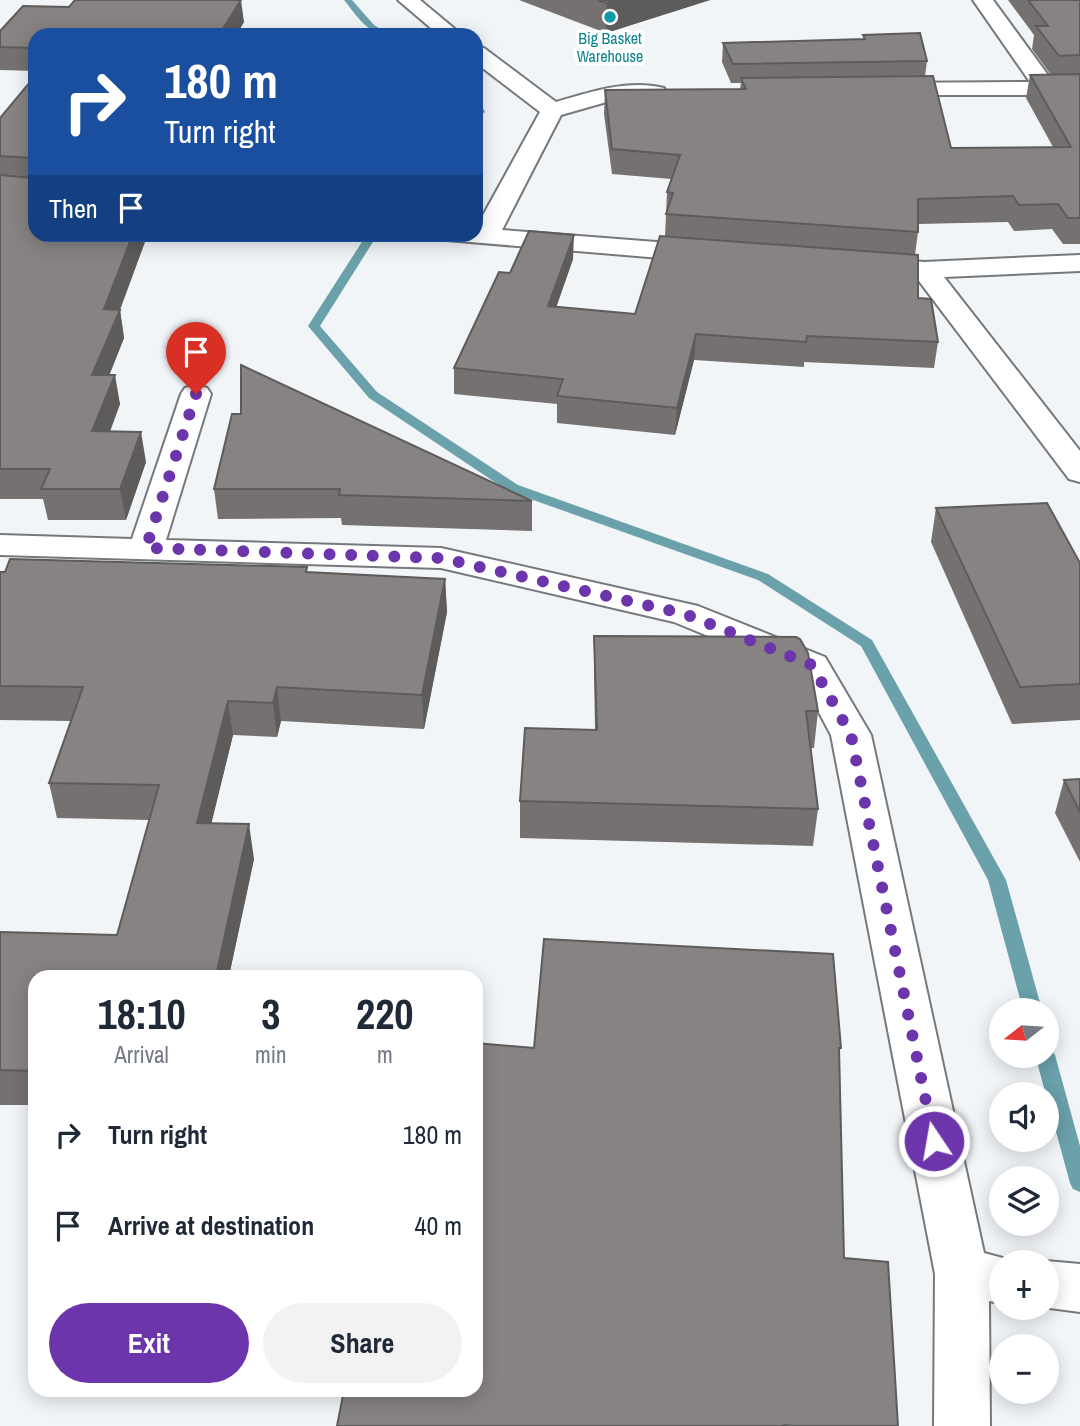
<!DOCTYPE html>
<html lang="en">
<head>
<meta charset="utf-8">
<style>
  :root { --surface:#fff; --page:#f2f2f3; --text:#1f2937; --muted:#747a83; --accent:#6c35ac }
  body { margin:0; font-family:"Archivo Narrow",sans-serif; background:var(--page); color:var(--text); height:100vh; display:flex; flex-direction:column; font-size:26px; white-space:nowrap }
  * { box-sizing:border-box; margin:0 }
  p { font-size:23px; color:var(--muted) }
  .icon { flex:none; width:38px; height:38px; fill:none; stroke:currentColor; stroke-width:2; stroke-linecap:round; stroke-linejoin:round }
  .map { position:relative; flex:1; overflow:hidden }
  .details { position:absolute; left:28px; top:970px; width:455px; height:427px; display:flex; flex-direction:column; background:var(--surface); border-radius:21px; box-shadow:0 4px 18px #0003 }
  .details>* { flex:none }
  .hud { position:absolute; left:28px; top:28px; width:455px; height:214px; border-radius:21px; box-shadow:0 4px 18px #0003; background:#1a4fa0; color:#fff; overflow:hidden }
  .needle { width:46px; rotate:253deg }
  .fabs { position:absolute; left:989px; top:998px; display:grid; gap:14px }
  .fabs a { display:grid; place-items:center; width:70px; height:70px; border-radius:50%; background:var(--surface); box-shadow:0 4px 18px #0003; font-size:35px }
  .pin { position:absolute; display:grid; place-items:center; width:60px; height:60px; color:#fff; margin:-72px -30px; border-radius:50% 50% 50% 0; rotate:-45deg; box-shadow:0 0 7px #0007 }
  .pin .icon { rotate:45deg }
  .me { position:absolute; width:77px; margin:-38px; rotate:348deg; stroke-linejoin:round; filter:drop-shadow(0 0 5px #0008) }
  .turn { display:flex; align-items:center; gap:24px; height:147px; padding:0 21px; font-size:32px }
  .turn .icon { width:91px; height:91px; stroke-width:2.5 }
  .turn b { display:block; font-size:49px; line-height:60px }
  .then { display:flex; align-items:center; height:66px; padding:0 21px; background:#0003; gap:14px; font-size:26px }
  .eta { display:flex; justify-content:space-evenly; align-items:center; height:119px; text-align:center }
  .eta b { font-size:42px; font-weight:700; line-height:49px }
  .cta { display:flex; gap:14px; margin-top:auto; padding:14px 21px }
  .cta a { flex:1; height:80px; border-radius:42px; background:var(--accent); color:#fff; font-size:28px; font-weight:700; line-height:80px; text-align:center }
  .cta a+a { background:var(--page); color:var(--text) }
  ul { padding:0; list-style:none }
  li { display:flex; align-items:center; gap:21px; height:91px; padding:0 21px }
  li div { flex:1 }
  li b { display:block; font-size:26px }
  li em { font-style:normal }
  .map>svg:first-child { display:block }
</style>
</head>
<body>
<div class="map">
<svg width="1080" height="1426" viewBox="0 0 1080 1426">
  <rect width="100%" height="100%" fill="#f2f5f8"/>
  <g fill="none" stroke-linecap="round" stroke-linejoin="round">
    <g fill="#6aa1ab" fill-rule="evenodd">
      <path d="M344,0H352L374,25L390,35C368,35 357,16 344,0Z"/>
      <polygon points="476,100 479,101 485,112 476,119"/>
      <polygon points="367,234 378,234 320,326 377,392 518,485 768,574 872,640 1006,880 1042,1010 1023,1010 988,880 861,646 758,580 508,491 369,398 308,326"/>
      <polygon points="1046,1048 1052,1050 1055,1055 1080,1146 1080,1192 1073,1189 1070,1183 1035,1055 1046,1055"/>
    </g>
    <defs>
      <g id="street">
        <polygon points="398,0 420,0 462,35 439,35"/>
        <polygon points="973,0 993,0 1053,82 1080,81 1080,95 877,95 874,90 877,85 885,83 1030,82"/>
        <path d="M476,47L484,48L556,102C590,92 628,79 664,88L667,93L664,98L610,101L561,115L502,230L708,246L717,248L721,254L717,260L708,262L446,240L442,234H476V228L540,112L476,63Z"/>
        <polygon points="1080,255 1080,271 944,277 1080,451 1080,482 1069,479 916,277 856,271 853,265 856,259 866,257 924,262"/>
        <polygon points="196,385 207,388 211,394 166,540 441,548 698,606 825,657 871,735 984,1253 1018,1262 1001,1262 1001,1303 989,1301 990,1426 934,1426 935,1274 831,735 798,673 674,622 441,568 0,555 0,535 132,539 181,394 185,388"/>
        <polygon points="1046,1261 1080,1264 1080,1312 1042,1307 1046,1307"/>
      </g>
    </defs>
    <use href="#street" stroke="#76797c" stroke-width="4"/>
    <use href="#street" fill="#fff" fill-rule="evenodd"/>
  </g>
  <g fill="#747170">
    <polygon points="519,0 710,0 606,33"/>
    <polygon points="1008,0 1080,0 1080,244 1063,244 1052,229 1014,231 1008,222 918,224 918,232 915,255 918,298 938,342 934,368 804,362 804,367 694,360 675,435 557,423 557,404 454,394 454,368 510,273 573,259 556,307 635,314 665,237 667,192 671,179 612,174 604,114 605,90 740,89 741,83 731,83 722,62 723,43 863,39 863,35 927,61 925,76 951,148 1053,147 1026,98 1030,75 1051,75 1032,49 1034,35"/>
    <polygon points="244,22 236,35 35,35 35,71 0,70 0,31"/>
    <polygon points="35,76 120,310 124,338 109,375 120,404 110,432 146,462 126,520 48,520 43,499 0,499 0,118"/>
    <polygon points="232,414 532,501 532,531 342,525 341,518 218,519 214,489"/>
    <polygon points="936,508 1080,563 1080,720 1012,724 931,542"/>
    <polygon points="307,567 307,572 445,579 447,612 424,729 281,721 277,737 233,735 211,823 254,859 229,976 35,976 35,1105 0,1105 0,932 117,935 150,820 57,818 49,783 71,721 0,720 0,572"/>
    <polygon points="594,636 818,711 814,748 811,748 818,809 813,846 520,838 520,801 595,730 594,672"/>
    <polygon points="1080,779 1080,862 1055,813 1064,780"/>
  </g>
  <g fill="#5e5c5b">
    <polygon points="241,0 244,22 236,35 219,35"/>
    <polygon points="618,0 710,0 606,33 607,3"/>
    <polygon points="133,234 148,234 120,310 124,338 98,404 92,375 104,309"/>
    <polygon points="574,235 573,259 548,331 548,306"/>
    <polygon points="696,334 694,360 675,435 677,408"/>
    <polygon points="115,375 120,404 98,461 92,431"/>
    <polygon points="141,432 146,462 126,520 120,489"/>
    <polygon points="445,579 447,612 424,729 422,695"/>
    <polygon points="277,687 281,721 277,737 273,703"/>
    <polygon points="228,701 233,735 203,858 197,823"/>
    <polygon points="249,824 254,859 229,976 216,976"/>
  </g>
  <g fill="#878382" stroke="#5e5c5b" stroke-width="2">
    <polygon points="75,0 241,0 219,35 35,35 35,48 0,47 0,31 23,6 69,7"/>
    <polygon points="598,0 618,0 607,3"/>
    <polygon points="1028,0 1080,0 1080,55 1059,56 1036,26 1048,26"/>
    <polygon points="920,33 927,61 733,64 723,43 865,39 863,35"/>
    <polygon points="1080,74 1080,218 1068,218 1058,204 1019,205 1013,196 918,199 918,232 666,214 673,193 667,192 680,155 612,149 605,90 746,89 741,78 933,76 951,148 1071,147 1030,75"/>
    <polygon points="35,76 35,234 133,234 104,309 120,310 92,375 115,375 92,431 141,432 120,489 41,489 50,469 0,469 0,175 32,178 32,158 0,156 0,118"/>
    <polygon points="529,231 574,235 548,306 635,314 660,236 918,255 918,298 931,299 938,342 807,336 806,342 696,334 677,408 557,396 563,379 454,368 499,272 510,273"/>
    <polygon points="241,365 532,501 339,495 340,489 214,489 232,414 241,414"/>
    <polygon points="1047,503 1080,563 1080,684 1020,687 936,508"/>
    <polygon points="10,559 307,567 306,572 445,579 422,695 277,687 273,703 228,701 197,823 249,824 216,976 35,976 35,1071 0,1070 0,932 117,935 159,785 49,783 83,687 0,686 0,572 5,572"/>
    <polygon points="594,636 796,637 800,639 808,653 818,711 806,711 818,809 520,801 525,728 597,730"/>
    <polygon points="1080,779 1080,812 1064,780"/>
    <polygon points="544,939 833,954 841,1048 839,1048 844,1258 888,1262 898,1426 796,1426 784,1425 784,1426 337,1426 344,1390 476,1390 476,1043 534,1048"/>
  </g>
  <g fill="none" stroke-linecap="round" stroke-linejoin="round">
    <polyline stroke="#6c35ac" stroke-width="12" stroke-dasharray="0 21.6" points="196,394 146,548 441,558 685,614 812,665 851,735 934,1141"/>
  </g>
  <circle fill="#0f9aa8" stroke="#fff" stroke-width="2.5" cx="610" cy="17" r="7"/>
  <g text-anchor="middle" stroke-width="7" stroke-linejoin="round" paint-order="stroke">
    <g font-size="16" fill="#0d838f" stroke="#fff">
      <text x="610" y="44">Big Basket<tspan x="610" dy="18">Warehouse</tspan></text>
    </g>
  </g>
</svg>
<div class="fabs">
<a><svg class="needle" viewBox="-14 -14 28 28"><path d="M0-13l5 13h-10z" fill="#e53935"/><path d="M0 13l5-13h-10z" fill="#747a83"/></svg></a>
<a><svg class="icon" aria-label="sound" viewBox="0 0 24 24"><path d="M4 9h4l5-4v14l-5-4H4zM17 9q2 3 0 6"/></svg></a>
<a><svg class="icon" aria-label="layers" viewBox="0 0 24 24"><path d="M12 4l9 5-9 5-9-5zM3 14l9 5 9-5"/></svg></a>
<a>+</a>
<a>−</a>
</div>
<div class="pin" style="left:196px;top:394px;background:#d93025"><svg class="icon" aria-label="arrive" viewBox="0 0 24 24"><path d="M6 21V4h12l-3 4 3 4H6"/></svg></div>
<svg class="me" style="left:934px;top:1141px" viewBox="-20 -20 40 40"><circle r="17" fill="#6c35ac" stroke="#fff" stroke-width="3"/><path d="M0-11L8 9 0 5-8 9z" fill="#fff"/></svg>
<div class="hud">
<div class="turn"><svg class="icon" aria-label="right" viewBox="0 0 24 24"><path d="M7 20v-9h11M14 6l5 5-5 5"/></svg><div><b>180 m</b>Turn right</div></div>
<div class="then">Then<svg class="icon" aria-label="arrive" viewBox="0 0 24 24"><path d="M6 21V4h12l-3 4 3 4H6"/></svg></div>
</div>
<section class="details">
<div class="eta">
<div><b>18:10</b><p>Arrival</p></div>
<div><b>3</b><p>min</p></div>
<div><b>220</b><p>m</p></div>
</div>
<ul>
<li><svg class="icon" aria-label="right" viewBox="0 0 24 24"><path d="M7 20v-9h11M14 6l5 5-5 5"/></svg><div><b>Turn right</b></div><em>180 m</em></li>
<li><svg class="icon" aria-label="arrive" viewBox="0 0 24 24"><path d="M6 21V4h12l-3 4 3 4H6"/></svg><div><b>Arrive at destination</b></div><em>40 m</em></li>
</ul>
<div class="cta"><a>Exit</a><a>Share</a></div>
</section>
</div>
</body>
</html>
